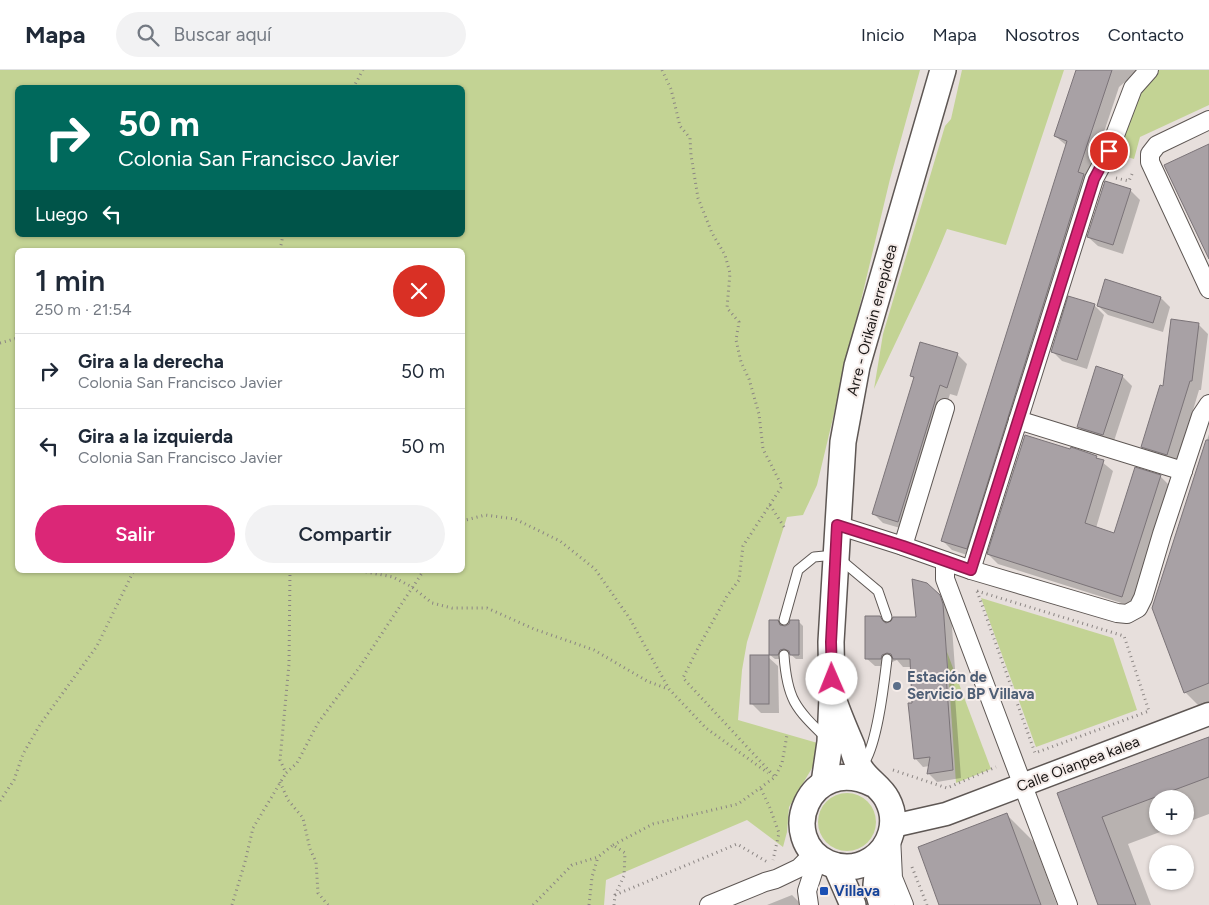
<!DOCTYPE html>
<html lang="es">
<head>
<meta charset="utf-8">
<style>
  :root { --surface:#fff; --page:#f2f2f3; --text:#1f2937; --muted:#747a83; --line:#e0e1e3; --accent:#db2777 }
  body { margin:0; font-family:Figtree,sans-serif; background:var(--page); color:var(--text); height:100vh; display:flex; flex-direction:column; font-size:19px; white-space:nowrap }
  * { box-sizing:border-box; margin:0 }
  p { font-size:16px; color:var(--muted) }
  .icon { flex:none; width:28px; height:28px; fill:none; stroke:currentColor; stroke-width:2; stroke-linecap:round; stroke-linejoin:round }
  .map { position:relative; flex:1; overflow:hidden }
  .sheet { position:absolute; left:15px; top:178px; width:450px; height:325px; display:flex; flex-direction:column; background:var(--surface); border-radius:8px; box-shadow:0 1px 4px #0004 }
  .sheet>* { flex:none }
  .top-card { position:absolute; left:15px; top:15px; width:450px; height:152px; border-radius:8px; box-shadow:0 1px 4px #0004; background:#00695c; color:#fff; overflow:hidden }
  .controls { position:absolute; left:1149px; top:720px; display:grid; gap:10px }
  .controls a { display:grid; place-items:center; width:45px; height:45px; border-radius:50%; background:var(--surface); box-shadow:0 1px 4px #0004; font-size:25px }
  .pin { position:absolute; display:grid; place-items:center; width:42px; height:42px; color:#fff; margin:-21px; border:2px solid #fff; border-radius:50%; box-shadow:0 1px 5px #0007 }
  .me { position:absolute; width:55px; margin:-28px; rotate:359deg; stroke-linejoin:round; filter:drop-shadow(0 0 4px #0008) }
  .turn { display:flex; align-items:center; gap:18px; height:105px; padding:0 20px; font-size:22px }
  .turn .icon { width:65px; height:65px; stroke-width:2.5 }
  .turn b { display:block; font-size:35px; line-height:42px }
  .then { display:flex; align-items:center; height:48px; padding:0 20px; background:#0003; gap:10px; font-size:19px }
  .round { display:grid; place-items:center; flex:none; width:52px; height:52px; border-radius:26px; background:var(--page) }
  .headline { display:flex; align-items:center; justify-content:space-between; height:85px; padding:0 20px }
  h1 { font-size:30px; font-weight:600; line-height:38px }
  .button { display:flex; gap:10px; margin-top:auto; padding:10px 20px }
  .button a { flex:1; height:58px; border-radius:30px; background:var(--accent); color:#fff; font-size:20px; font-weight:600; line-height:58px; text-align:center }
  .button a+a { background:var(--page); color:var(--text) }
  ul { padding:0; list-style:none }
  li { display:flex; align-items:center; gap:15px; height:75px; padding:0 20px; border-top:1px solid var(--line) }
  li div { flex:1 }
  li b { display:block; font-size:19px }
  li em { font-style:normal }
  header { display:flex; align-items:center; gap:30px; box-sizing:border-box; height:70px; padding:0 25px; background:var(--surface); border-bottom:1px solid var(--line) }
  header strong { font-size:24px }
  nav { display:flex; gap:28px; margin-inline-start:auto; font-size:18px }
  .search { width:350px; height:45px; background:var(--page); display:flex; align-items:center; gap:12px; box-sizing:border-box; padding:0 18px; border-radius:28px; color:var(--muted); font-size:19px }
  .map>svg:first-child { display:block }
</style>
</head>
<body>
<header>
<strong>Mapa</strong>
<div class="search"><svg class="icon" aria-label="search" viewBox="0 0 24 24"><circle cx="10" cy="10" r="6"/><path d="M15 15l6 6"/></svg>Buscar aquí</div>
<nav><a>Inicio</a><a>Mapa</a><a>Nosotros</a><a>Contacto</a></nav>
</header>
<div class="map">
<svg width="1209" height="835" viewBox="0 0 1209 835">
  <rect width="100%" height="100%" fill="#e7dfdc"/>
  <g fill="#c3d394" fill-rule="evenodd">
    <path d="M0,0H920L890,109L817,415L803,445L787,447L747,572L742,600L738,650L821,674L815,693L789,737L787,762L783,777L747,750L606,810L604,835H0ZM18,18H462V165H18ZM18,180H462V500H18Z"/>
    <path d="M962,0H1064L1006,175L947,159C925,214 898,266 874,319L883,264L945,56L951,49Z"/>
    <path d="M1158,0H1209V35L1140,67L1134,89L1115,83C1125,53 1133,22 1158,0Z"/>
    <polygon points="981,528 1113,568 1137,640 1036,677"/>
    <polygon points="947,582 991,699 956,713"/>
    <circle cx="847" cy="752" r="29"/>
  </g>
  <g fill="#0003">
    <polygon points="1077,0 1139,0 1119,17 1088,110 976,488 952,480 942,470 1067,76 1055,66"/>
    <polygon points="1130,120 1140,130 1123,184 1098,176 1088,167"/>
    <polygon points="1161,228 1170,237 1163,262 1108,245 1098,236"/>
    <polygon points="1094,235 1104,245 1087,299 1062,291 1052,281"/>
    <polygon points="1198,254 1208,264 1201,320 1199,320 1177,394 1152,386 1142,377"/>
    <polygon points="957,284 967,294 957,326 950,324 907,460 883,453 873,443 915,309 911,306"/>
    <polygon points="1122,306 1132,316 1113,374 1088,366 1079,357"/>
    <polygon points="1209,364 1209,646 1185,622 1153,538"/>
    <polygon points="1096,387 1113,401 1096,458 1115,464 1160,406 1170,416 1131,536 998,494 988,484"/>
    <polygon points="939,526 948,535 951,543 956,613 954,613 961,708 937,712 929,704 930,696 923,697 915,688 912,597 903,597 897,590 890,593 889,596 875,596 866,588 880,548 886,554 917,548"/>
    <polygon points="777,552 785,557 799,552 803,556 803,589 796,589 789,583 784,585 782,589 775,589 770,585"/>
    <polygon points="768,587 778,596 779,643 761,643 751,633"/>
    <polygon points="1209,668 1209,744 1185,753 1185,729 1158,729 1158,756 1176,756 1128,774 1151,835 1100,835 1059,723"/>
    <polygon points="1007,745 1034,772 1057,835 940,835"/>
    <polygon points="792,825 802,835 767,835"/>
  </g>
  <g fill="#a8a1a5" stroke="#7b7478">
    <polygon points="1076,0 1112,0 1078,102 1084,104 967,479 941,471 1067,71 1054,66"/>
    <polygon points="1209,74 1209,189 1164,95"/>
    <polygon points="1105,111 1131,119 1113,175 1087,167"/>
    <polygon points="1105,209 1161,227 1153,253 1097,236"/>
    <polygon points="1068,226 1095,234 1077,290 1051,282"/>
    <polygon points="1171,249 1199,253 1192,311 1190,311 1167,385 1141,377 1160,315 1163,316"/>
    <polygon points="920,272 958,283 947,318 940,315 898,452 872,444 914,307 910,306"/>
    <polygon points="1096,296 1123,305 1103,365 1077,357"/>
    <polygon points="1025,365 1070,379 1071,377 1097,386 1096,388 1104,390 1085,453 1114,463 1135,397 1161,405 1122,527 987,484"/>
    <polygon points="1206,370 1209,370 1209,613 1184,623 1152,538"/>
    <polygon points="912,509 927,513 940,525 943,534 948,605 946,605 953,700 927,704 930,687 914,689 908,633 912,633 910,589 893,589 891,584 887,583 882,585 881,589 865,589 865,546 880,546 883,551 886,553 891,551 893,547 916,547"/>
    <polygon points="769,550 778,550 780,555 785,556 789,554 790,550 799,550 799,585 790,585 789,581 784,579 780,580 778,585 769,585"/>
    <rect x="750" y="585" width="19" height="49"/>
    <polygon points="1209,667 1209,707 1102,747 1136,835 1098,835 1057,723"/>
    <polygon points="1007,743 1041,835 939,835 918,777"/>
  </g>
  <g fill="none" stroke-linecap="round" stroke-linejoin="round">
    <defs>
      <g id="service">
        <polyline points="784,550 798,500 814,487 835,485 878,521 887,547"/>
        <path d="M784,585C787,629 795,638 826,668"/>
        <path d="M862,696C877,678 884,614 887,589"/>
      </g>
      <g id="minor">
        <polyline points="1209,50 1157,75 1150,84 1150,92 1209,219"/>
        <polyline points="1018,350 1183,401"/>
        <polyline points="837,455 903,476 971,500 1117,543 1127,544 1138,538 1143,528 1162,464 1201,346 1209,334"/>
        <polyline points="903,476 945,338"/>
        <polyline points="945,491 945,509 1068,835"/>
        <polyline points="971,500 1094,109 1109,81 1133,18 1149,0"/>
        <polyline points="891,766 893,808 904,835"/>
        <polyline points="709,835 765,812 776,809 799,798 814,783"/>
        <polyline points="809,835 807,821 818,787"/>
      </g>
      <polyline id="tertiary" points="893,756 946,744 1209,644"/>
      <g id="secondary">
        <path d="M835,634C840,648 846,662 852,676C854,683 856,691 860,698C867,710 881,717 887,729C899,751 891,777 871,790C858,798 842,799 828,793C776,770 808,683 873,714"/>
        <polyline points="824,713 830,672 832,627 831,572 843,372 857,296 943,0"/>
        <polyline points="879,785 876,815 882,835"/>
        <polyline points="836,796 853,835"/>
      </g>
    </defs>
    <use href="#service" stroke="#5e5754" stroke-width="11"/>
    <use href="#minor" stroke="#5e5754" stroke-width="20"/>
    <use href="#tertiary" stroke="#5e5754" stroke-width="25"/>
    <use href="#secondary" stroke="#5e5754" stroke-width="28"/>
    <g stroke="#8b8583" stroke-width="3" stroke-dasharray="1 4" stroke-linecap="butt">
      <polyline points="662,0 671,19 680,56 690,68 691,85 698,128 712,163 725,185 730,203 727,238 739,252 736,270 741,292 749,309 759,344 763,379 782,416 743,476 739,510 727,526 698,578 683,608 775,707"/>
      <polyline points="353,18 363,0"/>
      <polyline points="1116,108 1129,111 1132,104"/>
      <polyline points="280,180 283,165"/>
      <polyline points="0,273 18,268"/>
      <polyline points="770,435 784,457"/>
      <polyline points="462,451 485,445 515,449 560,471 595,499 630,549 669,619 706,658 768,703"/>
      <polyline points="290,500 289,594 280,690 286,703 297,693 318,653 359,598 424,500"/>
      <polyline points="356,500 393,507 412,517 432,533 452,538 487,538 534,559 594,580 647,611 668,619"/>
      <polygon points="977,521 1124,566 1149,641 1035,683"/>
      <polyline points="893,700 947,718 996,697"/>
      <polyline points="280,712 288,730 303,748 310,779 316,792 318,823 328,835"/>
      <polyline points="761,719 770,738 779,763 773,790"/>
      <polyline points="0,731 14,710 23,684 41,653 97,576 134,500"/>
      <polyline points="613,775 653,754 738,734 775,707 782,693 787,665"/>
      <polyline points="912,797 927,835"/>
      <polyline points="615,825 737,774 769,793"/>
      <polyline points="232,835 245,792 253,758 286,703"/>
      <polyline points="533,835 572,795 598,787 613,775 625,783 624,806 615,825 614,835"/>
      <polyline points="589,835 592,807 598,787"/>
    </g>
    <use href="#service" stroke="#fff" stroke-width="9"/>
    <use href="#minor" stroke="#fff" stroke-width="18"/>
    <use href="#tertiary" stroke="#fff" stroke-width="22"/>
    <use href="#secondary" stroke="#fff" stroke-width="25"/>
  </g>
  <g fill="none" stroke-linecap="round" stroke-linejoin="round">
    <defs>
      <polyline id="route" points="832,609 831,572 837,455 903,476 971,500 1094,109 1109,81"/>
    </defs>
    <use href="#route" stroke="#8e194d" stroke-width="12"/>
    <use href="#route" stroke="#db2777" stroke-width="9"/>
  </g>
  <circle fill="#5c6f8a" stroke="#f5ece9" stroke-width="2" cx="897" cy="616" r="5"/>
  <rect fill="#1a4fb4" stroke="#f5ece9" stroke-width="2" x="819" y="816" width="10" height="10" rx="2.5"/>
  <g text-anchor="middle" stroke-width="4" stroke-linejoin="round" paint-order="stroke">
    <g font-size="15" fill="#1a1716" stroke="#f5ece9">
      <text transform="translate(872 250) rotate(-75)" y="5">Arre - Orikain errepidea</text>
      <text transform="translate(1078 694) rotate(-21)" y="5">Calle Oianpea kalea</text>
    </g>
    <g font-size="15" font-weight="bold" fill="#4e5e75" stroke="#f5ece9" text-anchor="start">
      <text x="907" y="612">Estación de<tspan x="907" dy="17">Servicio BP Villava</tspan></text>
    </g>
    <g font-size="15" font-weight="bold" fill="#164399" stroke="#f5ece9" text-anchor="start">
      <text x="834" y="826">Villava</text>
    </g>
  </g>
</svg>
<div class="controls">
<a>+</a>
<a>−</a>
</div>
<div class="pin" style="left:1109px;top:81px;background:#d93025"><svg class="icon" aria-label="arrive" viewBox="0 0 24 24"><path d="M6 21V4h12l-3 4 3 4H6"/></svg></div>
<svg class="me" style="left:832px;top:609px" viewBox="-20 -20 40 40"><circle r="19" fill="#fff"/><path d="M0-13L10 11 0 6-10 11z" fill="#db2777"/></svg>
<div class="top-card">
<div class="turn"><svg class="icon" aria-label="right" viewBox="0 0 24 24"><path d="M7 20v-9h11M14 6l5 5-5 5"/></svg><div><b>50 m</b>Colonia San Francisco Javier</div></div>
<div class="then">Luego<svg class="icon" aria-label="left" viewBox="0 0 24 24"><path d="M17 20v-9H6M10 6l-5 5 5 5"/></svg></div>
</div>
<section class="sheet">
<div class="headline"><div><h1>1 min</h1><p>250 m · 21:54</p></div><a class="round" style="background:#d93025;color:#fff"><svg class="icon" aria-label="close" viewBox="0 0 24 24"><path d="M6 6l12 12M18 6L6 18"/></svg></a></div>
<ul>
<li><svg class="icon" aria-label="right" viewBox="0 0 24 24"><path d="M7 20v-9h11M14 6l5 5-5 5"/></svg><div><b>Gira a la derecha</b><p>Colonia San Francisco Javier</p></div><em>50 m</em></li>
<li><svg class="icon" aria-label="left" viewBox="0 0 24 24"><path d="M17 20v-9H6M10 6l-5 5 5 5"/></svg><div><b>Gira a la izquierda</b><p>Colonia San Francisco Javier</p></div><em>50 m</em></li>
</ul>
<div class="button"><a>Salir</a><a>Compartir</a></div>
</section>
</div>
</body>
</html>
